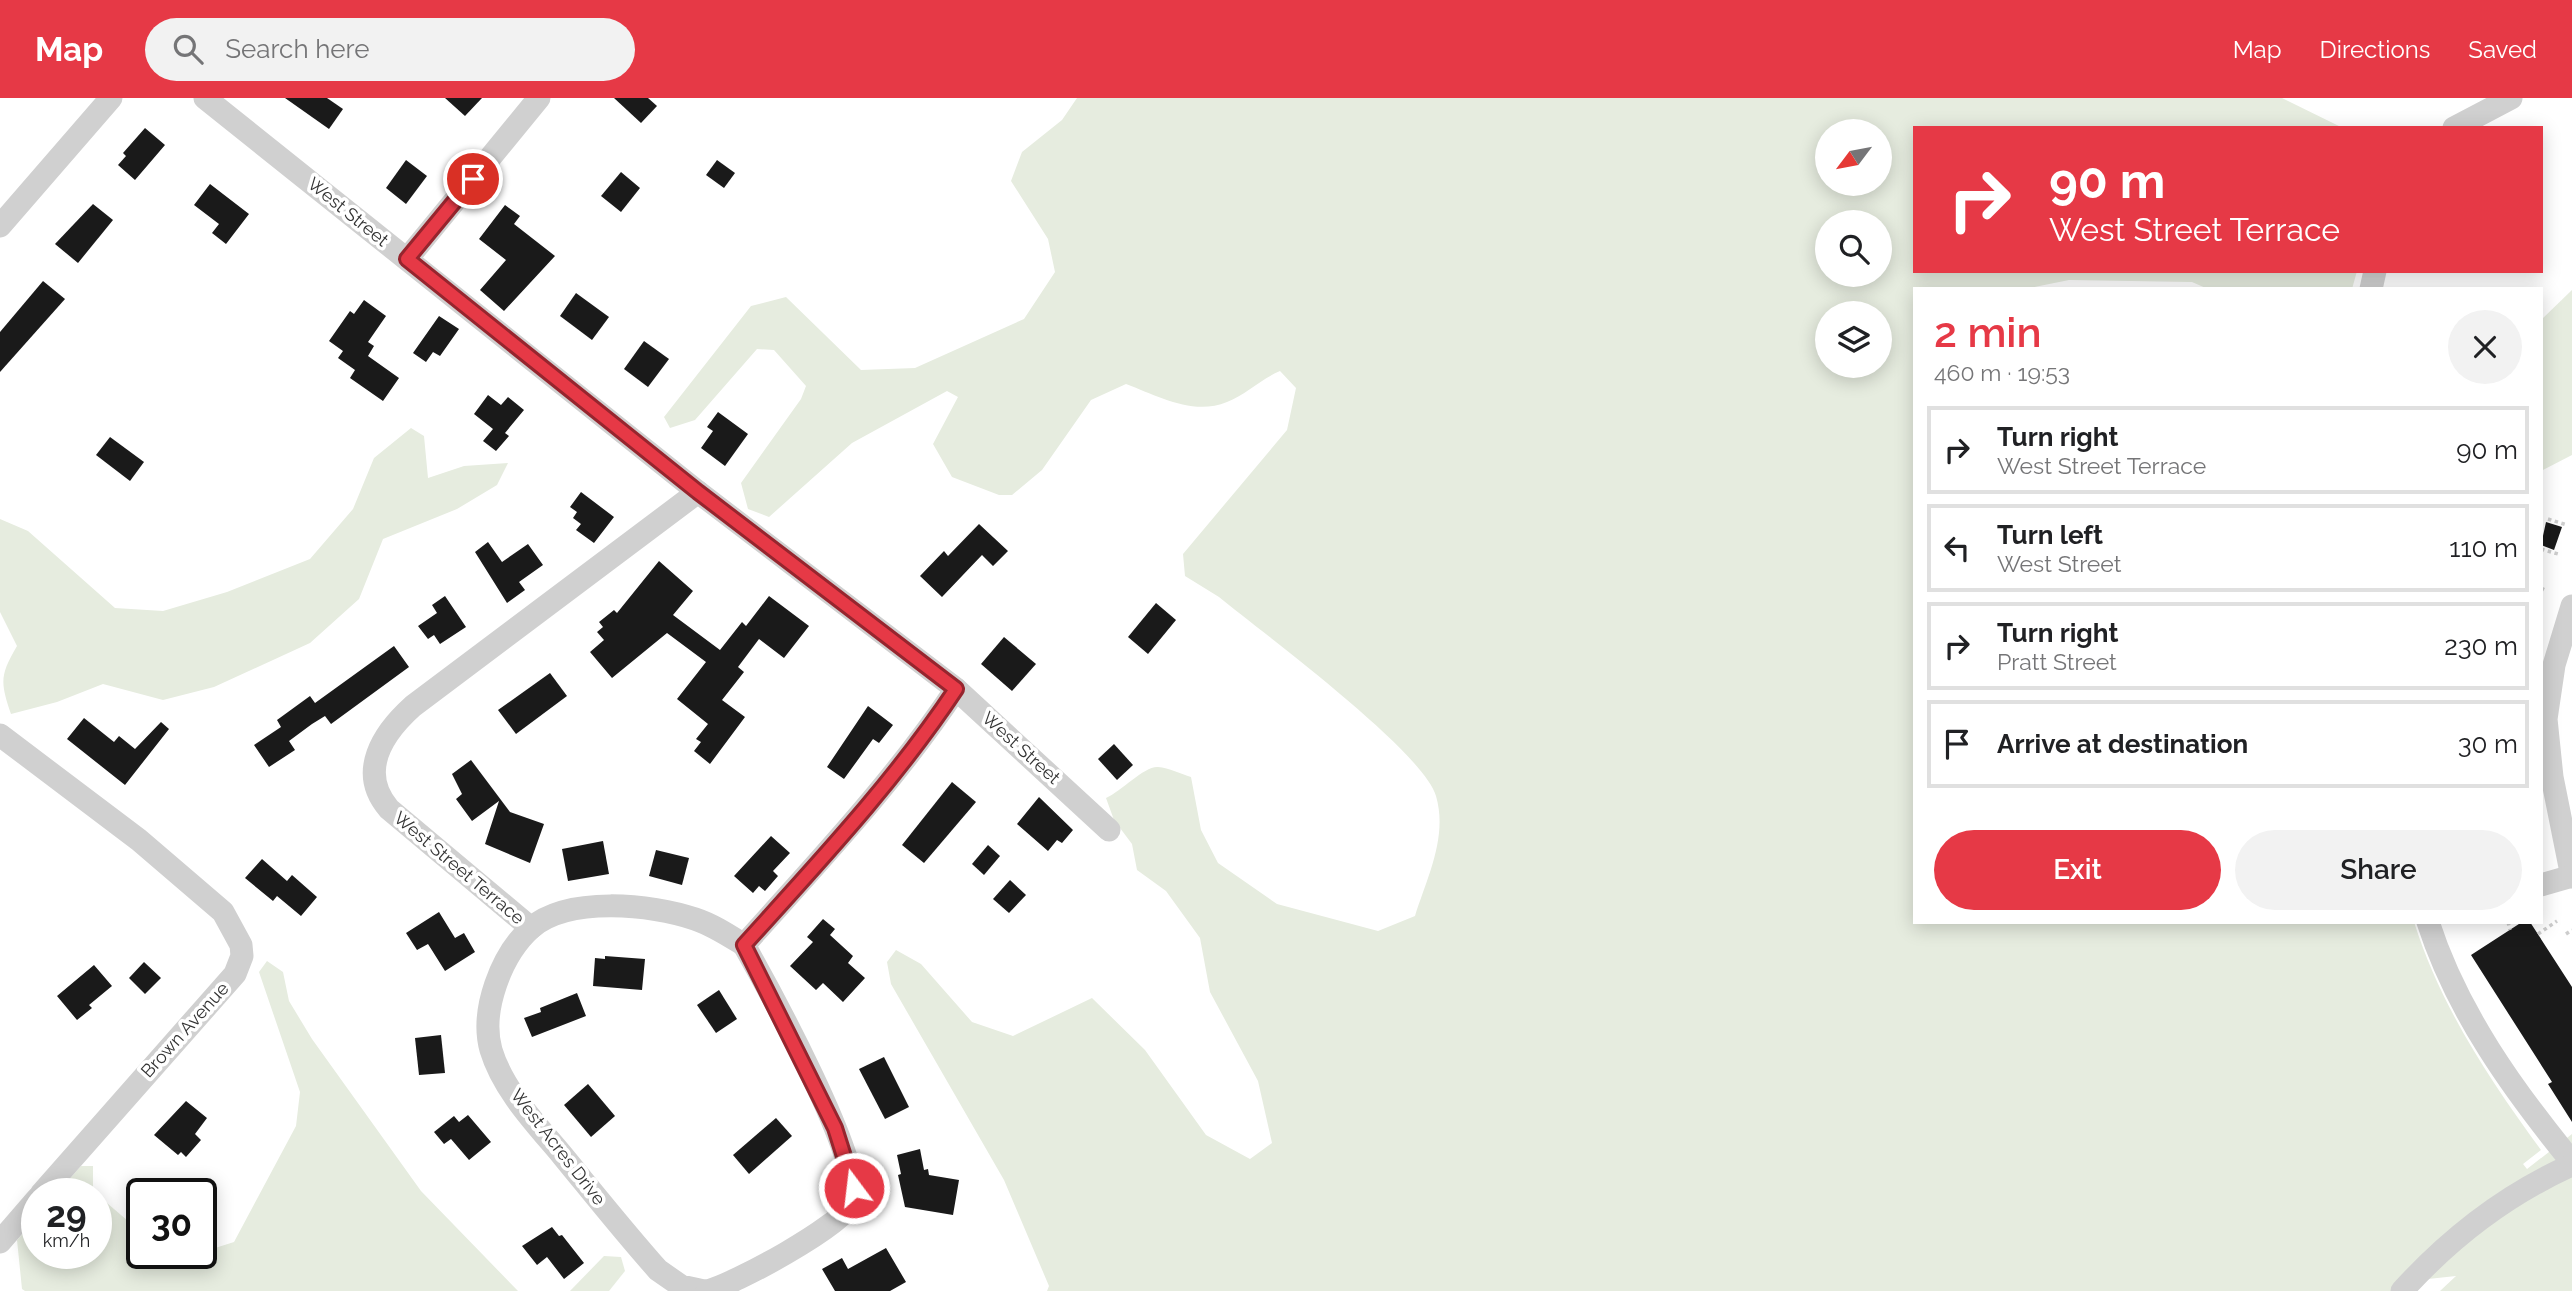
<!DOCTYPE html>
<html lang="en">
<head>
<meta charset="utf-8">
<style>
  :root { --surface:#fff; --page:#f2f2f2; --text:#202124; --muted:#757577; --line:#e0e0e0; --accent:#e63946 }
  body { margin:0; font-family:Raleway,sans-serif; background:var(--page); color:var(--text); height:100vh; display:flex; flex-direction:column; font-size:26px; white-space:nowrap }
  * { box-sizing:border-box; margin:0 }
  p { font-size:23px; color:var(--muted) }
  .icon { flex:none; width:38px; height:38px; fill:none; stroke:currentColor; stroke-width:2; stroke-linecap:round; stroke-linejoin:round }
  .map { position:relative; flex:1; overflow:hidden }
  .sheet { position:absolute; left:1913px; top:189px; width:630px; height:637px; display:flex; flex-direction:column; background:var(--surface); border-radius:0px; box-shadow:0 4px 18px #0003 }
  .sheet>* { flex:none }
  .guide { position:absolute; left:1913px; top:28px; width:630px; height:147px; border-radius:0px; box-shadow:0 4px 18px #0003; background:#e63946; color:#fff; overflow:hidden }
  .needle { width:46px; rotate:238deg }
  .controls { position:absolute; left:1815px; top:21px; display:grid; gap:14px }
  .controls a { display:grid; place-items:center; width:77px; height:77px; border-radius:50%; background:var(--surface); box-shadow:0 4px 18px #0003; font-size:35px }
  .speed { position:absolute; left:21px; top:1080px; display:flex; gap:14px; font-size:35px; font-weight:700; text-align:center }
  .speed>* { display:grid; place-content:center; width:91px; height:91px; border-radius:50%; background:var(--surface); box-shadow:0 4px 18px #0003; line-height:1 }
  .speed small { font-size:18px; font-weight:400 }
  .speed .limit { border:4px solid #111; border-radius:10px; background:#fff; color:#111 }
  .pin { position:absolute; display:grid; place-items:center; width:60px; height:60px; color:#fff; margin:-30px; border:4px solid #fff; border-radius:50%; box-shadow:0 2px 7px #0007 }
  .me { position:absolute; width:77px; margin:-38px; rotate:345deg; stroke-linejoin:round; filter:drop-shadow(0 0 5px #0008) }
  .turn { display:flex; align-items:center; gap:24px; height:147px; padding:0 21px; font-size:32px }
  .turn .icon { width:91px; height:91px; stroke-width:2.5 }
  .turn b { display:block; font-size:49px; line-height:60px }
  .round { display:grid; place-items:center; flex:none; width:74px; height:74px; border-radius:37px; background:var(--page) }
  .head { display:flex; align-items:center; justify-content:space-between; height:119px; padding:0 21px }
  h1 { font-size:42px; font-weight:600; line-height:52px; color:var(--accent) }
  .button { display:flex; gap:14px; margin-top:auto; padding:14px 21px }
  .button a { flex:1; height:80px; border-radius:42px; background:var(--accent); color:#fff; font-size:28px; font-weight:600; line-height:80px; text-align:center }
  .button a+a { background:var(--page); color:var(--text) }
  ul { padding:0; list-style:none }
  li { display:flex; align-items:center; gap:21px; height:88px; margin:0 14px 10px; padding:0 7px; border:4px solid var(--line); border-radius:0px }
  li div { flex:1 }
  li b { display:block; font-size:26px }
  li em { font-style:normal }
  header { display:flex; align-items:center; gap:42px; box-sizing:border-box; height:98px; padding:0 35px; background:var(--accent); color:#fff }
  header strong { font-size:33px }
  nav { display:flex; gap:38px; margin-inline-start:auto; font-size:24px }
  .search { width:490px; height:63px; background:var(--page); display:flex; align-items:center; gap:18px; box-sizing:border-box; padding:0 24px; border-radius:38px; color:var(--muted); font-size:26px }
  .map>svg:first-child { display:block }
</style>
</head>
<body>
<header>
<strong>Map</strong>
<div class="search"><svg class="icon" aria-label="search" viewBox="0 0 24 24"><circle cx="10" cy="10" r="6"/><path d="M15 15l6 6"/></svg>Search here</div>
<nav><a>Map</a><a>Directions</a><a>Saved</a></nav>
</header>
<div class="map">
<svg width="2572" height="1193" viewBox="0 0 2572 1193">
  <rect width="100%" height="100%" fill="#fff"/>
  <g fill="#e6ecdf" fill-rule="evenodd">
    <path d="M1077,0H2282L2343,30H1914V173H2357L2352,191H2208L2192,184L2069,182L2025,191H1914V824H2414C2441,909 2489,981 2541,1052L2523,1066L2527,1071L2572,1036V1193H2440L2456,1178L2400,1184L2394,1193H1047L1049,1188L1004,1082L891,886L887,864L896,852L921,866L972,924L1013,938L1092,900L1145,952L1206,1037L1250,1061L1272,1045L1258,983L1210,894L1200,840L1166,793L1137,772L1132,746L1114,722L1106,700C1122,693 1144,668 1158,669C1169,670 1181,676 1191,679L1201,732L1218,765L1277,806L1378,833L1415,818C1427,780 1448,739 1436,698C1423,653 1263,535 1219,499L1185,478L1183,456L1287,332L1296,290L1280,273C1261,281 1245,297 1227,304C1193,318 1158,298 1126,286L1091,302L1042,372L1012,397H999L952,379L933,346L958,299L947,293L852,345L769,419L748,411L741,385L801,301L806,288L774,252L757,251L695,322L670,330L664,319L751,208L786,199L861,272L915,270L1024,221L1055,174L1048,141L1011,83L1022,54L1062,22ZM1827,33H1880V86H1827ZM1827,124H1880V177H1827ZM1827,215H1880V268H1827Z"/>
    <polygon points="2572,192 2572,357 2541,373 2541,222"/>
    <path d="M411,330L424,338L428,380L464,368L508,365L497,387L457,411L383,441L359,501L310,545L214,589L163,602L103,586L57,604L11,616C0,584 0,577 17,548L0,514V421L28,433L115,510L163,513L227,494L310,461L353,411L374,360Z"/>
    <polygon points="267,863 283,874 289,903 312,941 421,1093 518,1193 25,1193 22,1191 17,1142 37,1120 37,1155 96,1155 96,1096 57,1095 81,1068 93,1068 93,1093 142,1135 142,1155 190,1158 234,1144 296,1028 300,994 259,874"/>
    <polygon points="604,1158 621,1159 625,1173 609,1193 570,1193"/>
  </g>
  <g fill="#1a1a1a">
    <polygon points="285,0 327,0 343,11 329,31"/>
    <polygon points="445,0 482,0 465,18"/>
    <polygon points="614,0 648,0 657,8 641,25"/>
    <polygon points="145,30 165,47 135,82 118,67 126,58 123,55"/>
    <polygon points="406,62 427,78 406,106 386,90"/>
    <polygon points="717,62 735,75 724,90 706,77"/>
    <polygon points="621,74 640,90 621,114 601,98"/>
    <polygon points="210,86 249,116 226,146 212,135 219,126 194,107"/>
    <polygon points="93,106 113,122 78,165 55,146"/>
    <polygon points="505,107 520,118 514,126 555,158 504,213 480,192 506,162 479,141"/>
    <polygon points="43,183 65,201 0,274 0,234"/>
    <polygon points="576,195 609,219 592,242 560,218"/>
    <polygon points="364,202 386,218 368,244 374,248 368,258 399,280 383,303 350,280 355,272 338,260 343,253 329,243 350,213 354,216"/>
    <polygon points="439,218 459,231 440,258 433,254 426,264 413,255"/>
    <polygon points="644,243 669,261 648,289 624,271"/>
    <polygon points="488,297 501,307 508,299 524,312 505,335 509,338 496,353 483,343 493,331 474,316"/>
    <polygon points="718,314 748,336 725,368 701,350 713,333 707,329"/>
    <polygon points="110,339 144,364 130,383 96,357"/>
    <polygon points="581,394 614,419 594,445 576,432 581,426 573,420 577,414 570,409"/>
    <polygon points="2546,424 2562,429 2554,452 2541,447"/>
    <polygon points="979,426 1008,453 993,468 982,457 942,499 920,478 944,453 948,458"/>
    <polygon points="488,444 502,464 528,446 543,467 519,484 525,492 507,505 475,454"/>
    <polygon points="659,463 693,493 673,517 720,552 742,524 746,528 769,498 809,528 784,560 759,541 738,569 744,574 722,602 745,619 710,666 694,653 701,644 696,641 708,626 677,601 706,564 667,535 612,580 590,554 604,542 597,534 603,529 599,524 614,512 617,515"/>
    <polygon points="445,498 466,529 440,546 434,537 428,541 418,528 437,515 432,507"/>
    <polygon points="1156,505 1176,522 1148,556 1128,539"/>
    <polygon points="1004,539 1036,566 1012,593 981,566"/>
    <polygon points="394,548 409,569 331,626 325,618 312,626 289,643 295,652 269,669 254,647 281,629 277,622 310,598 315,605"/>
    <polygon points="550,575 567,598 516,636 498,612"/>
    <polygon points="868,608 893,627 879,645 873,641 844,681 827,669"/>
    <polygon points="84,620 114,644 119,638 135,651 161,624 169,631 125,687 67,641"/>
    <polygon points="1114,646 1133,667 1117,682 1098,661"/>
    <polygon points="471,662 510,714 544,726 530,765 485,746 499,703 472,723 456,701 462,696 452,676"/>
    <polygon points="952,684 976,704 924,765 902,747"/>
    <polygon points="1039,699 1073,732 1062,745 1057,742 1048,753 1017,726"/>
    <polygon points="771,738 790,755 773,773 778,778 765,793 759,788 753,795 734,778"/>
    <polygon points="603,743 609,776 568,783 562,751"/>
    <polygon points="988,747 1000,758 984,777 972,766"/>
    <polygon points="656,752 689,760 682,787 649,778"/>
    <polygon points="262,761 287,783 292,777 317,799 301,818 277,798 273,803 245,780"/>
    <polygon points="1010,782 1026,797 1009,815 993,801"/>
    <polygon points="439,814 455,840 464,835 475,854 445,873 428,846 417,852 406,835"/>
    <polygon points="823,821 835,831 830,837 853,858 848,865 865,880 843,904 823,885 816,892 790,868 813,844 807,839"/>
    <polygon points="2522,824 2530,824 2572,889 2572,1024 2548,986 2552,984 2471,857"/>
    <polygon points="605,858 645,861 642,892 593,888 595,860 605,861"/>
    <polygon points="144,864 161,880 145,896 129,880"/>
    <polygon points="94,867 112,888 89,907 92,910 77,922 57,898"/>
    <polygon points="719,892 737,921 716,935 697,907"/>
    <polygon points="577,895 586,918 532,939 524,920 541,914 540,910"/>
    <polygon points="441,937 445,975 419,977 415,940"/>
    <polygon points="884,959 909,1009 885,1021 859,971"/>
    <polygon points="588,986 615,1018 591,1039 564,1007"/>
    <polygon points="186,1003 207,1020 195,1036 201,1042 186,1059 181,1054 178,1057 154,1037"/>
    <polygon points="468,1017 491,1044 469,1062 451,1041 444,1046 434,1034 454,1018 459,1024"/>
    <polygon points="776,1020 792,1038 749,1076 733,1057"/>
    <polygon points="920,1051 924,1072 928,1071 929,1077 959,1082 953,1117 905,1109 898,1077 901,1076 897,1057"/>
    <polygon points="552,1129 559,1138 562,1137 584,1165 564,1181 547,1159 537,1167 522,1148"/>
    <polygon points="886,1150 906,1184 890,1193 835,1193 822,1171 842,1160 848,1171"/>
  </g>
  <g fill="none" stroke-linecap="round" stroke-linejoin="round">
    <g stroke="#cdcdcd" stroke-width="3.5" stroke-dasharray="3.5 3.5" stroke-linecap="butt">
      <polyline points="2548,421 2567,427"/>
      <polyline points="2541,451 2558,456"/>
      <polyline points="2541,490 2545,492"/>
      <polyline points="2508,824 2510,832"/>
      <polyline points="2538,836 2557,823"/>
      <polyline points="2566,836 2572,832"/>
    </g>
    <g stroke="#d0d0d0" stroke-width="23">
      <polyline points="205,0 698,394 956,591 1109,732"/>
      <polyline points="2454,30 2511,0"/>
      <polyline points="0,128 111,0"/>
      <polyline points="407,161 539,0"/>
      <polyline points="2371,191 2375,173"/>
      <path d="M698,394L413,608C383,635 357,674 389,711L531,830C568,798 651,806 695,821C713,827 728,837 744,847C817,765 895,683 956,591"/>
      <polyline points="2572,508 2554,567 2546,621 2552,679 2572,779"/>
      <polyline points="0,637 139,742 223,814 241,847 242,858 235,876 41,1096"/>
      <polyline points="2541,787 2572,778"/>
      <path d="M2428,824C2457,914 2513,992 2572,1064"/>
      <path d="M531,830C501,857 480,913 491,952C503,992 536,1026 562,1057C594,1096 625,1135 658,1172L681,1188L704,1193"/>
      <polyline points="0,1144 37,1101"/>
      <path d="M707,1193C733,1187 842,1128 852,1105C867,1069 766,886 744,847"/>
      <path d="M2402,1193C2450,1140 2507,1096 2572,1067"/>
    </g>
  </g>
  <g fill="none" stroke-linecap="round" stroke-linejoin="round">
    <defs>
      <path id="route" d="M473,81L407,161L698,394L956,591C895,683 818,765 744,847L835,1030L854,1090"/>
    </defs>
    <use href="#route" stroke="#96252e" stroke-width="18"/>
    <use href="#route" stroke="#e63946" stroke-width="12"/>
  </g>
  <g text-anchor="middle" stroke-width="7" stroke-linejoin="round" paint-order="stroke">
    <g font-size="18" fill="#333" stroke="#fff">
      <text transform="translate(348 114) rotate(39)" y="6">West Street</text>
      <text transform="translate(1021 650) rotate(42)" y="6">West Street</text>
      <text transform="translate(459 770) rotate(40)" y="6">West Street Terrace</text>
      <text transform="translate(185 932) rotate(-48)" y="6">Brown Avenue</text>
      <text transform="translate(558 1049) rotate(52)" y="6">West Acres Drive</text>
    </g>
  </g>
</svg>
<div class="controls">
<a><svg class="needle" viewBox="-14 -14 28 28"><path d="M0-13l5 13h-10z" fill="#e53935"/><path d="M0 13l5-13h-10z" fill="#757577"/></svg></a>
<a><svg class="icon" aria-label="search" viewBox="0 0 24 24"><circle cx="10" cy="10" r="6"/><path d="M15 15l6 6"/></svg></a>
<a><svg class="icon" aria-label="layers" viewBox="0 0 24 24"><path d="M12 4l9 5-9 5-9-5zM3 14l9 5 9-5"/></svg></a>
</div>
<div class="speed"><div>29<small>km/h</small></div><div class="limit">30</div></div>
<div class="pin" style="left:473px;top:81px;background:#d93025"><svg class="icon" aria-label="arrive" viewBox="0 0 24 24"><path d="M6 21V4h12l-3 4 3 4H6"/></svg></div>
<svg class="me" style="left:854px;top:1090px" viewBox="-20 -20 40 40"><circle r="17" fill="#e63946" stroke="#fff" stroke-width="3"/><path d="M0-11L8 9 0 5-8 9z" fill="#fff"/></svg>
<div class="guide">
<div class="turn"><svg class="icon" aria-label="right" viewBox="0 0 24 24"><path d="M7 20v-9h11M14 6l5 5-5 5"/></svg><div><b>90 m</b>West Street Terrace</div></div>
</div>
<section class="sheet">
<div class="head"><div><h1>2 min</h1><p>460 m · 19:53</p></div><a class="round"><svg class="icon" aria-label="close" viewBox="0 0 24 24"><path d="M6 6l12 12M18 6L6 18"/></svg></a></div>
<ul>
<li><svg class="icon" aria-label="right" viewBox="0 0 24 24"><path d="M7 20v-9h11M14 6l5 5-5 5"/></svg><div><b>Turn right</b><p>West Street Terrace</p></div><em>90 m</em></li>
<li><svg class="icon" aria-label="left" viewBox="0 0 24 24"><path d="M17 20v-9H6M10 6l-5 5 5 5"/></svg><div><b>Turn left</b><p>West Street</p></div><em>110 m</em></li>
<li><svg class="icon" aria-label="right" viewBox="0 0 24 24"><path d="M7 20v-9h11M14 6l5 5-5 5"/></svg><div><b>Turn right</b><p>Pratt Street</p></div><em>230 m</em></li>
<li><svg class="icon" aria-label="arrive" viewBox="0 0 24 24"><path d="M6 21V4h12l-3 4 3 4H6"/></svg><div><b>Arrive at destination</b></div><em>30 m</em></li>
</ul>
<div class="button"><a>Exit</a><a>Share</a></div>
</section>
</div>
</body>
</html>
